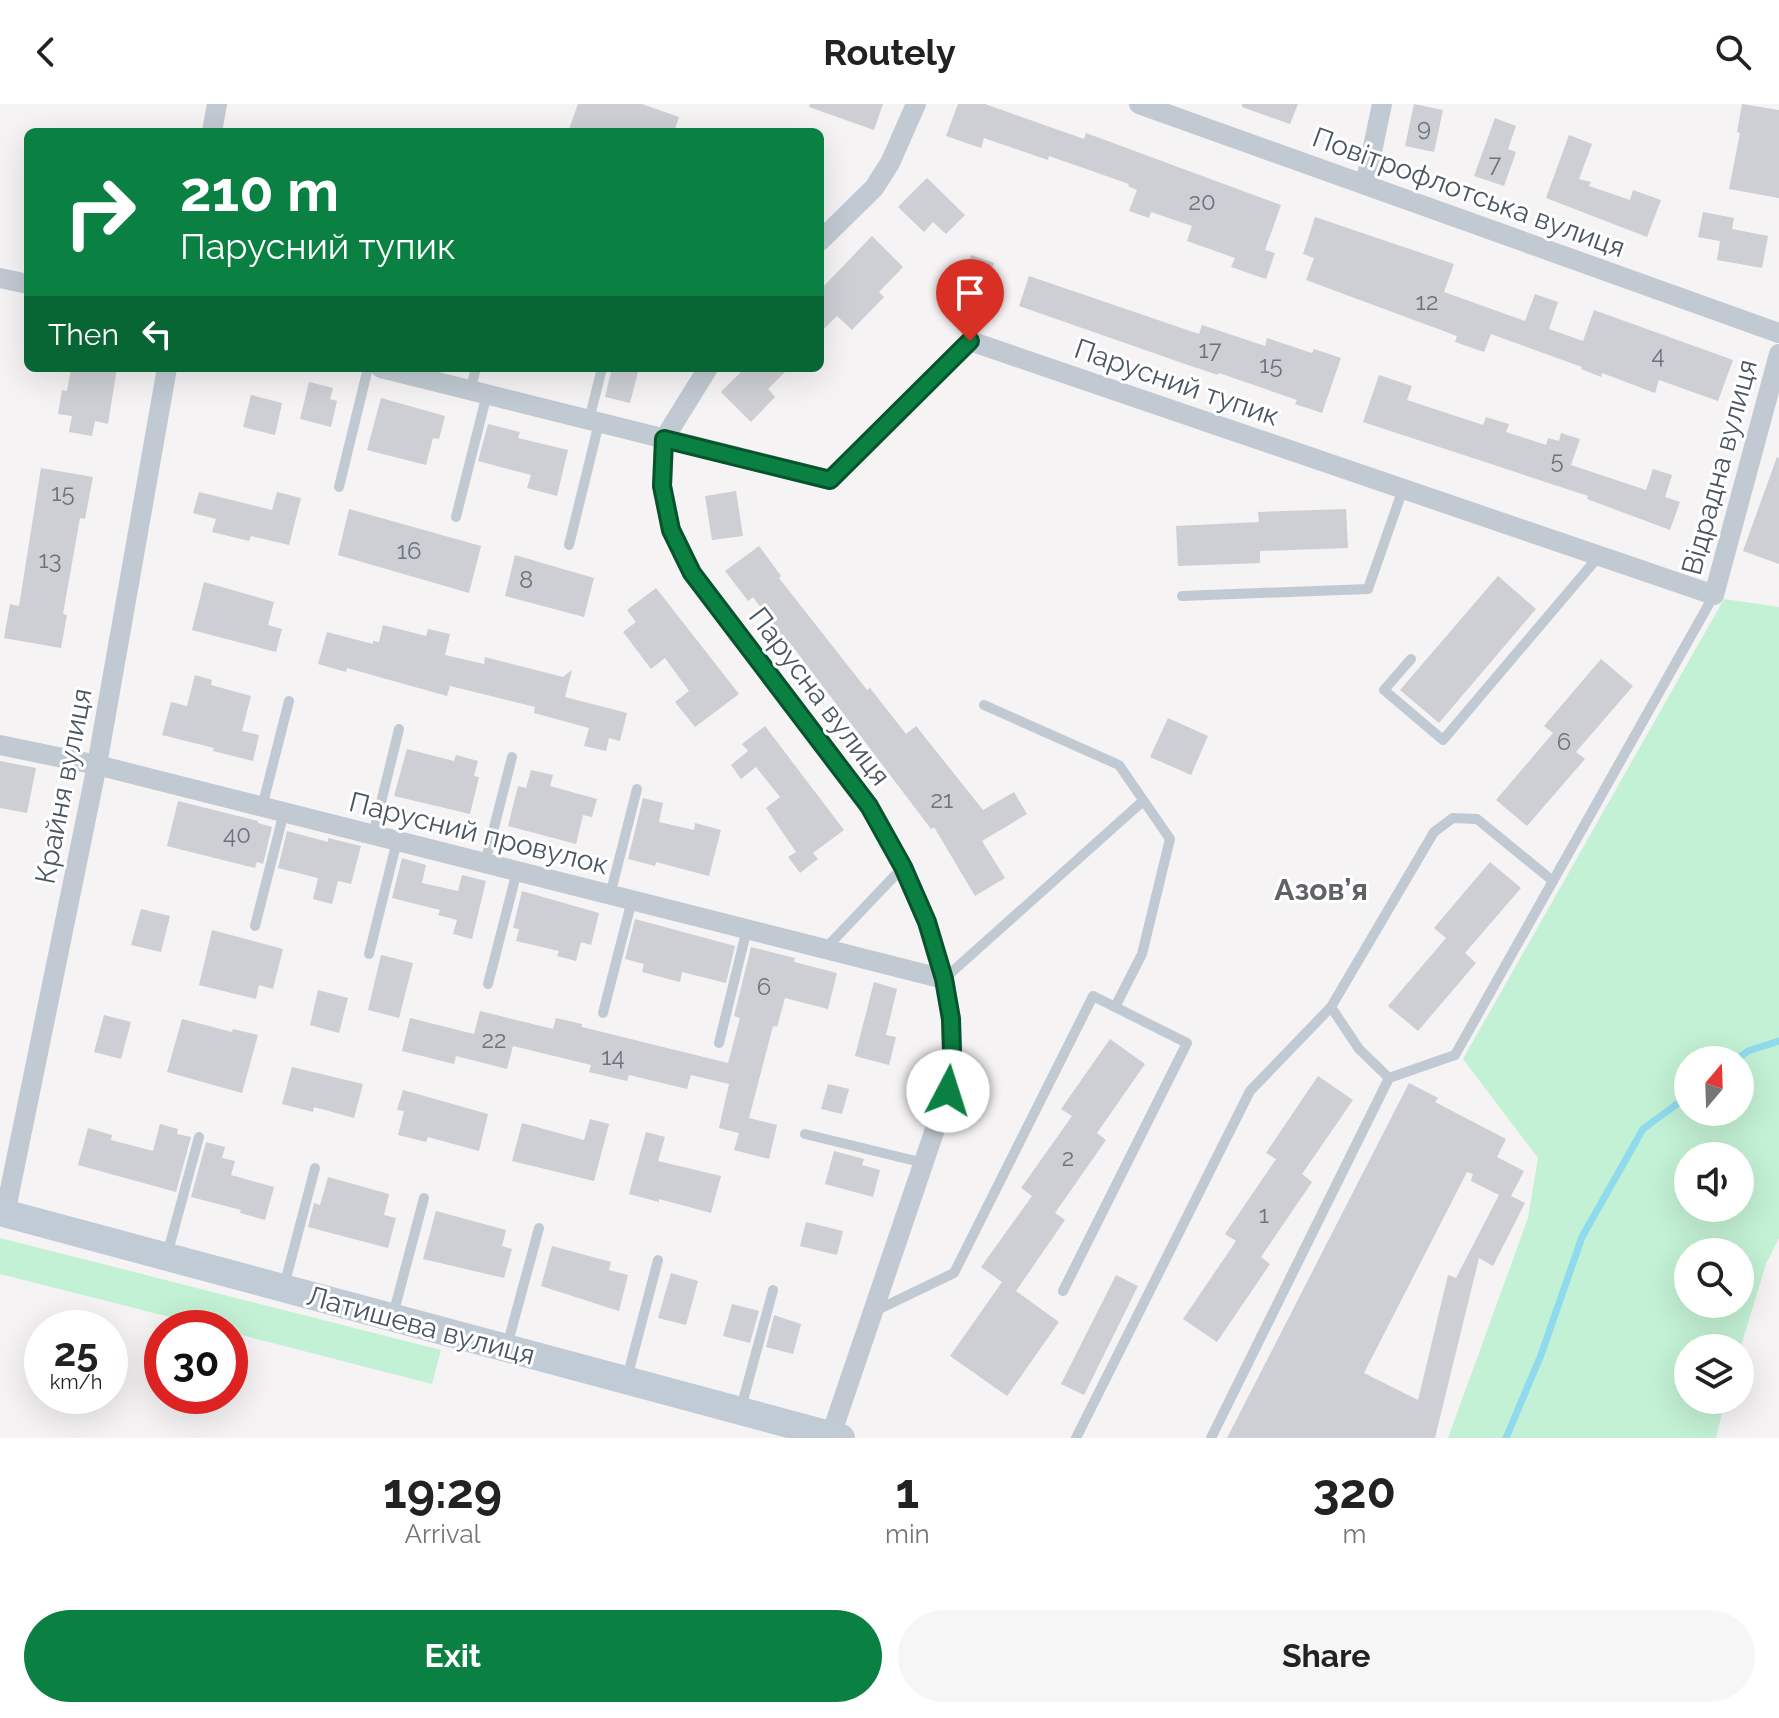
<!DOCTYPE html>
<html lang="en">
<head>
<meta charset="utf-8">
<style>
  :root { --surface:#fff; --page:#f6f6f6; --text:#222; --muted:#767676; --accent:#0b8043 }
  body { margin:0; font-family:Raleway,sans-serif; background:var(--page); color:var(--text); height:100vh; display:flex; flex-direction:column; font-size:30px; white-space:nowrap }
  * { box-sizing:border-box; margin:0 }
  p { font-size:26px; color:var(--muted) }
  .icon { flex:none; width:44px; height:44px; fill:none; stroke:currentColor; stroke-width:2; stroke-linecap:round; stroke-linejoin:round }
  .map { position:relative; height:1334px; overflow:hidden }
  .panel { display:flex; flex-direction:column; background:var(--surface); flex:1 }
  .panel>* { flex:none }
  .guide { position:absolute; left:24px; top:24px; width:800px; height:244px; border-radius:12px; box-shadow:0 8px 32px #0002; background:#0b8043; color:#fff; overflow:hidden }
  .needle { width:52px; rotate:19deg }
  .fabs { position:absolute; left:1674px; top:942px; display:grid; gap:16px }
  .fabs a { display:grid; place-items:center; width:80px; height:80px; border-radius:50%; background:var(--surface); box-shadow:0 8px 32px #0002; font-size:40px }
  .speed { position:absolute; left:24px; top:1206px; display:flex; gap:16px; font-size:40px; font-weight:700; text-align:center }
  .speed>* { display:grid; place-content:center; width:104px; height:104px; border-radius:50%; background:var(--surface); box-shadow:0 8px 32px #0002; line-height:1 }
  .speed small { font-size:20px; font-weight:400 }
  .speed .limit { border:12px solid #d22; background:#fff; color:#111 }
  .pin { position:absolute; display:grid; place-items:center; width:68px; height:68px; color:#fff; margin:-82px -34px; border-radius:50% 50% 50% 0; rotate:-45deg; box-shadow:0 0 8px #0007 }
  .pin .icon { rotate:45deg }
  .me { position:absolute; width:88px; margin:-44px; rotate:5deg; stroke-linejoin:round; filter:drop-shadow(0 0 6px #0008) }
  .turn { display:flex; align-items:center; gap:28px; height:168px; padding:0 24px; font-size:36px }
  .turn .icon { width:104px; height:104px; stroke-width:2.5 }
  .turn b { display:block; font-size:56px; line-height:68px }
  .then { display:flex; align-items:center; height:76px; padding:0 24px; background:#0003; gap:16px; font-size:30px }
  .eta { display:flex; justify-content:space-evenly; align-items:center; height:136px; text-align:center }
  .eta b { font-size:48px; font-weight:700; line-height:56px }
  .action { display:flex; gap:16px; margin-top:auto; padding:16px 24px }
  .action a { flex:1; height:92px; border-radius:48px; background:var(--accent); color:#fff; font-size:32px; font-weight:700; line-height:92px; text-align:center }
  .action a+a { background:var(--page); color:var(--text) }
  header { display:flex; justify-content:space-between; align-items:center; height:104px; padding:0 24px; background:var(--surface); font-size:36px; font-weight:700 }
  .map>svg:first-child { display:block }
</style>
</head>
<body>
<header><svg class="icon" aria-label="back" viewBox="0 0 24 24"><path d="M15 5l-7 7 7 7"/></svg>Routely<svg class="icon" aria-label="search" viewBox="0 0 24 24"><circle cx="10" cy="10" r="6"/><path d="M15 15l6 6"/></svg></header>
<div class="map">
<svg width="1779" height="1334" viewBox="0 0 1779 1334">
  <rect width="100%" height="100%" fill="#f5f3f3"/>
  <g fill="#c3f1d5" fill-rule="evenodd">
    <path d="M1724,495L1779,503V1134L1766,1160L1740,1245L1688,1244V1296H1725L1716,1334H1448L1528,1114L1538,1054L1463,955ZM1688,956H1740V1008H1688ZM1688,1052H1740V1104H1688ZM1688,1148H1740V1200H1688Z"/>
    <polygon points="0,1134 441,1246 432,1280 230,1228 230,1224 213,1224 0,1170"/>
  </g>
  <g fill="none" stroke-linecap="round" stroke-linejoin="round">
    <g stroke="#90daee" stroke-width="7">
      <polyline points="1736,956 1748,947 1779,937"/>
      <polyline points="1506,1334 1541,1251 1582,1133 1643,1025 1688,992"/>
    </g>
  </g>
  <g fill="#cdcfd5" fill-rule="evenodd">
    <polygon points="578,0 642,0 679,13 674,28 568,28"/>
    <polygon points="810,0 883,0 874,26 809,3"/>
    <polygon points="958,0 985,0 1084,35 1086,29 1281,101 1265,146 1275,149 1266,175 1231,163 1235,154 1187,137 1192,122 1151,108 1149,114 1129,107 1137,86 1128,82 1129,80 1049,52 1048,56 984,34 981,44 946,32"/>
    <polygon points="1242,0 1298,0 1290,20 1242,3"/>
    <polygon points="1414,0 1443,6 1434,48 1405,42"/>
    <polygon points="1742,0 1779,6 1779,94 1729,85 1740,29 1737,28"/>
    <polygon points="1495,14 1516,22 1508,45 1516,48 1504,82 1474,72"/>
    <polygon points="1569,31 1592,40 1579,75 1591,78 1589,82 1630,96 1633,86 1661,96 1647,133 1546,94"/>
    <polygon points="927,74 965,111 946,130 933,118 924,128 898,103"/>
    <polygon points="1703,108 1734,114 1732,125 1768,132 1762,164 1717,156 1720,137 1698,133"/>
    <polygon points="1315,113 1454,160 1444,188 1525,217 1535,190 1558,198 1549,225 1583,237 1594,206 1733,256 1718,297 1659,276 1655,289 1602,269 1601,273 1581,265 1582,263 1491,230 1484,248 1455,238 1457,232 1306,176 1314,154 1303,150"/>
    <polygon points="872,132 903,163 879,188 884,193 852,226 837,212 820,229 820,186"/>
    <polygon points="971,151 994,159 983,190 961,183"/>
    <polygon points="1029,172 1199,230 1202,221 1265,242 1267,234 1312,249 1314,245 1341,254 1322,309 1295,300 1297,296 1219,269 1218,271 1188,261 1019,202"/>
    <polygon points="71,264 117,264 108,320 95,317 92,332 69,328 72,312 58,310 62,286 67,287"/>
    <polygon points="612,264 639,264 630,299 605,293"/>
    <polygon points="745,264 789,264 768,285 775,293 751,318 721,288"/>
    <polygon points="1379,271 1412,282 1407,296 1483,321 1486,313 1509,320 1506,328 1546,341 1548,334 1559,337 1561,329 1580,335 1571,361 1646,386 1653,365 1672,371 1665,393 1680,398 1670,426 1587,395 1588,392 1363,318"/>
    <polygon points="309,278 333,284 330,295 337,297 331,323 300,315"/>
    <polygon points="251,291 282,299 275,331 243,323"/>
    <polygon points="381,294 445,312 439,335 433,334 426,361 367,346"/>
    <polygon points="488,320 520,328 518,334 568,346 557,392 527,384 531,371 478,357"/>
    <polygon points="1777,353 1779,354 1779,460 1743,447"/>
    <polygon points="41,364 93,373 85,415 80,414 63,510 67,511 61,544 4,534 10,500 19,502"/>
    <polygon points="736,387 743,432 712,436 705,392"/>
    <polygon points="199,388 272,406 277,388 301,394 289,441 251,432 249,437 212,428 216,415 193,409"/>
    <polygon points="349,405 481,442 469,489 338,451"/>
    <polygon points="1346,405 1348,444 1260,447 1260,459 1178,462 1176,422 1259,418 1258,408"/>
    <polygon points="759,442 781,472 779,474 867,586 870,584 906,630 916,622 983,706 1014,688 1027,710 982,737 1005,774 975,792 934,723 931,725 790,539 788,541 753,493 748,497 725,467"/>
    <polygon points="515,451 594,474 584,513 505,492"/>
    <polygon points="1498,472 1536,505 1439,619 1400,586"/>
    <polygon points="204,478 274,498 268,521 282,525 276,548 192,526"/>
    <polygon points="656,484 739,590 695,623 675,598 689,587 665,554 651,565 623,528 636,518 627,506"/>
    <polygon points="383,521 426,532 428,525 450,530 445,551 484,560 485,553 563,573 572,566 565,593 627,609 620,637 609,634 606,647 584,642 589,624 534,609 535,603 450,582 447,592 347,564 346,568 318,560 327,528 373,540 373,537 379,538"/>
    <polygon points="1601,555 1633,582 1576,648 1585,655 1527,722 1496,696 1553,629 1544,622"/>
    <polygon points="195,571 212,576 211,581 251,592 242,627 259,631 253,657 213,647 214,644 162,631 171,598 187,602"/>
    <polygon points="1168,614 1208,632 1191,671 1150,653"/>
    <polygon points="765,622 844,726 813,749 818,755 800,769 788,753 796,748 766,704 780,693 756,663 741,675 731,661 748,647 742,640"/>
    <polygon points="407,645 454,657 456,651 478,657 474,672 479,673 470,710 394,692"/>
    <polygon points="0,657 36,664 27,709 0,704"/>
    <polygon points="531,666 553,671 550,682 597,695 592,713 583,711 576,740 508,722 518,682 526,684"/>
    <polygon points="643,694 663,699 659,718 694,726 695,719 721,726 709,772 656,758 655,762 628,755"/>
    <polygon points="178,697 258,717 258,719 272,723 263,760 257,758 255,764 167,742"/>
    <polygon points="287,727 328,738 328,734 361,742 351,780 338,777 332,800 313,795 318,774 278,764"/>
    <polygon points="402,754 426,761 422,779 458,787 462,771 486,777 472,835 453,830 457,816 438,811 440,806 392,794"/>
    <polygon points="1490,758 1521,784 1465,849 1476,859 1418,927 1388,902 1446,834 1434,824"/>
    <polygon points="522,787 599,809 591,841 581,838 576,857 557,852 559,847 516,837 519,825 513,824"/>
    <polygon points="141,805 170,812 161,848 131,841"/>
    <polygon points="635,815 735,842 726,879 682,868 680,878 642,868 644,860 625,855"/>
    <polygon points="212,826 283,845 273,885 259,881 256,895 199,881"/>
    <polygon points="751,843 795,854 794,858 837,869 828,905 785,894 777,923 773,922 749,1014 777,1021 769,1055 734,1046 739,1029 719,1024 729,980 691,971 687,985 629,971 627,977 589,968 591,961 513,942 507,965 456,952 454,960 402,947 410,914 474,930 480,907 553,925 556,914 582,920 582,923 728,959 740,914 734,912"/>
    <polygon points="381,851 413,859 399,914 368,906"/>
    <polygon points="874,878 897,885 886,931 896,933 889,961 855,952"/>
    <polygon points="318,886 348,894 339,929 310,921"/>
    <polygon points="104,911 131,918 121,955 94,948"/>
    <polygon points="182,915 232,928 233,925 258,931 242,989 167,968"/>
    <polygon points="1110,935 1145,960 1097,1029 1106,1036 1055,1109 1065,1116 1016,1187 1059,1218 1007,1292 950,1252 1002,1178 981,1163 1032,1092 1021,1084 1072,1012 1061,1005"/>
    <polygon points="292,963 363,980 354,1014 314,1003 313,1008 282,1000"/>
    <polygon points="1318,972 1353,996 1302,1070 1312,1078 1261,1153 1270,1160 1217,1238 1183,1215 1236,1137 1225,1130 1276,1055 1266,1049"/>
    <path d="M1409,979L1438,994L1435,998L1506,1035L1497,1053L1524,1067L1511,1092L1525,1099L1493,1162L1479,1154L1435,1334H1227ZM1467,1068L1473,1070L1471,1077L1499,1091L1456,1174L1448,1171L1418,1296L1364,1269Z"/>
    <polygon points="828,980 849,985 842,1010 821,1005"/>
    <polygon points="403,986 488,1010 479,1047 428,1033 426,1038 398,1031 404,1007 397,1006"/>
    <polygon points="590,1015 609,1020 594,1077 512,1057 522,1019 584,1036"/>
    <polygon points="160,1020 178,1025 177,1030 191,1033 176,1088 78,1061 88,1024 112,1031 111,1036 153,1047"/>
    <polygon points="646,1028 665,1033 658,1057 721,1072 711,1109 659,1095 659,1098 629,1090"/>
    <polygon points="206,1038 225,1043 222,1054 235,1057 231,1071 274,1083 265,1116 240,1109 241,1106 191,1093"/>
    <polygon points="834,1047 864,1055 862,1061 880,1066 873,1093 825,1080"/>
    <polygon points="328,1073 389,1090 384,1111 396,1114 388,1144 308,1123 314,1099 320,1101"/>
    <polygon points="436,1107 506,1126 502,1142 512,1145 504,1174 423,1155"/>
    <polygon points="806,1118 843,1127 837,1151 800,1142"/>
    <polygon points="552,1142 611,1158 609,1166 628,1171 619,1207 541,1182"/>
    <polygon points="671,1169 698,1177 686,1221 658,1214"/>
    <polygon points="1116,1171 1138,1182 1084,1291 1061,1280"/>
    <polygon points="732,1200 759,1207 750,1239 723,1232"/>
    <polygon points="774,1211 801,1220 793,1250 766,1243"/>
  </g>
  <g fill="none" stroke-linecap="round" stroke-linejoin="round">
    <g stroke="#c1cad2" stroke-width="10">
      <polyline points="470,287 476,264"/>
      <polyline points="589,316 602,264"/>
      <polyline points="339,383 368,264"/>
      <polyline points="456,413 487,290"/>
      <polyline points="569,441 599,319"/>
      <polyline points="1182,492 1368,485 1403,385"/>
      <polyline points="1411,555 1384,586 1443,636 1599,452"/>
      <polyline points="984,601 1119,661 1170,735 1142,850 1115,903"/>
      <polyline points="262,703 289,597"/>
      <polyline points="373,731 399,625"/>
      <polyline points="485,759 512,653"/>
      <polyline points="610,791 637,685"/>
      <polyline points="255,822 284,708"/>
      <polyline points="825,845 903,763"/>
      <polyline points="369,850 397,737"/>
      <polyline points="944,875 1143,697"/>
      <polyline points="488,880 517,767"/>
      <polyline points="1331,903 1359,945 1389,974"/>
      <polyline points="603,909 632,796"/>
      <polyline points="719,939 747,825"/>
      <polyline points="805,1030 924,1059"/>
      <polyline points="167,1151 199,1033"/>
      <polyline points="284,1182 315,1064"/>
      <polyline points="875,1207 954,1169 1093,892 1187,939 1063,1187"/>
      <polyline points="393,1211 424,1094"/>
      <polyline points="507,1242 539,1124"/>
      <polyline points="627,1274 658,1156"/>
      <polyline points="741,1304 773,1186"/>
      <polyline points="1076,1334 1250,987 1331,903 1434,728 1453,714 1477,715 1553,777"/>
      <polyline points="1211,1334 1389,974 1455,951 1714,491"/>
    </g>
    <g stroke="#c1cad2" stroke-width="20">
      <polyline points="1139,0 1779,229"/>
      <polyline points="212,28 217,0"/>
      <polyline points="1365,81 1382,0"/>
      <polyline points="820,137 874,84 890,59 916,0"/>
      <polyline points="0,174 28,180"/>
      <polyline points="381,264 830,376 970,237 1714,491 1779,250"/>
      <polyline points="708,264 664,335 662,382 671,426 692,469 869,702 903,763 927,818 944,875 951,915 952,949 948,987 831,1331"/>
      <polyline points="0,641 97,661 944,875"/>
      <polyline points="5,1110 97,661 167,264"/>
    </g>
    <polyline stroke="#c1cbd6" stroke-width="28" points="0,1108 841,1334"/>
  </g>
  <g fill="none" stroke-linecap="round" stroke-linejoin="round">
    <defs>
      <polyline id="route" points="948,987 952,949 951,915 944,875 927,818 903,763 869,702 692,469 671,426 662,382 664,335 830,376 970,237"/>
    </defs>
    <use href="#route" stroke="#07532c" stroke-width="20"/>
    <use href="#route" stroke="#0b8043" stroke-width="14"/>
  </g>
  <g text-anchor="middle" stroke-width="6" stroke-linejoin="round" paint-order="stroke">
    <g font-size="24" fill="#6b747e">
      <text x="1424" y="32">9</text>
      <text x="1495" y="68">7</text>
      <text x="1202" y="106">20</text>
      <text x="1427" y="206">12</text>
      <text x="1210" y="254">17</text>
      <text x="1658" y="259">4</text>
      <text x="1271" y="269">15</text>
      <text x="1557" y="364">5</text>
      <text x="63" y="397">15</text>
      <text x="409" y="455">16</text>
      <text x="50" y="464">13</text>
      <text x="526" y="484">8</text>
      <text x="1564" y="646">6</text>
      <text x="942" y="704">21</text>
      <text x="237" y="739">40</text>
      <text x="764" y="891">6</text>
      <text x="494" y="944">22</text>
      <text x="613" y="961">14</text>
      <text x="1068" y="1062">2</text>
      <text x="1264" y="1119">1</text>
    </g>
    <g font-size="28" fill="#4a5661" stroke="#fff">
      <text transform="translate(1469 88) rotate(20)" y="10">Повітрофлотська вулиця</text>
      <text transform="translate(1177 278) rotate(19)" y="10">Парусний тупик</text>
      <text transform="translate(1719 363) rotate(-75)" y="10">Відрадна вулиця</text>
      <text transform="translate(820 592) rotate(53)" y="10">Парусна вулиця</text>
      <text transform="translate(63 682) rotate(-79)" y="10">Крайня вулиця</text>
      <text transform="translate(479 729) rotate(14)" y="10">Парусний провулок</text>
      <text transform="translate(421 1221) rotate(15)" y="10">Латишева вулиця</text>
    </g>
    <g font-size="30" font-weight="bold" fill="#5f6368" stroke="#fff">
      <text x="1321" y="796">Азов’я</text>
    </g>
  </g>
</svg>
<div class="fabs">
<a><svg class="needle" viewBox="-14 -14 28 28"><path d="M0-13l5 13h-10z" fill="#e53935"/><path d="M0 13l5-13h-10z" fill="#767676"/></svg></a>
<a><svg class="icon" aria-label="sound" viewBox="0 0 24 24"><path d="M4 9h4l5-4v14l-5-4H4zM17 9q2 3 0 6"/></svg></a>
<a><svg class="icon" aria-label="search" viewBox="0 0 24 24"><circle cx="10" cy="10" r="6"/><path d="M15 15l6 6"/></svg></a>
<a><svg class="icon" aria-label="layers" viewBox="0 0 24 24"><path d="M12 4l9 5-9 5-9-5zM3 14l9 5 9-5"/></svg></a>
</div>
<div class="speed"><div>25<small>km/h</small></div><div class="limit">30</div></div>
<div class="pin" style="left:970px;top:237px;background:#d93025"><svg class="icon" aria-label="arrive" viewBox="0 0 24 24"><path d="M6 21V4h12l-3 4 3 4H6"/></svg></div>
<svg class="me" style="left:948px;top:987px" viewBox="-20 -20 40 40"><circle r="19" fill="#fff"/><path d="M0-13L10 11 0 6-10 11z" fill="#0b8043"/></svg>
<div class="guide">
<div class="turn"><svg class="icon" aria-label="right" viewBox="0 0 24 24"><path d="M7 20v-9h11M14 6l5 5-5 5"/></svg><div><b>210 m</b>Парусний тупик</div></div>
<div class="then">Then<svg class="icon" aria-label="left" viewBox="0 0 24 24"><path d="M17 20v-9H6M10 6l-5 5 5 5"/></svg></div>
</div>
</div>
<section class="panel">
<div class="eta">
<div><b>19:29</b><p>Arrival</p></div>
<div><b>1</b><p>min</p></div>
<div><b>320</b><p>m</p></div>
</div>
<div class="action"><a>Exit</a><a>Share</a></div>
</section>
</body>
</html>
